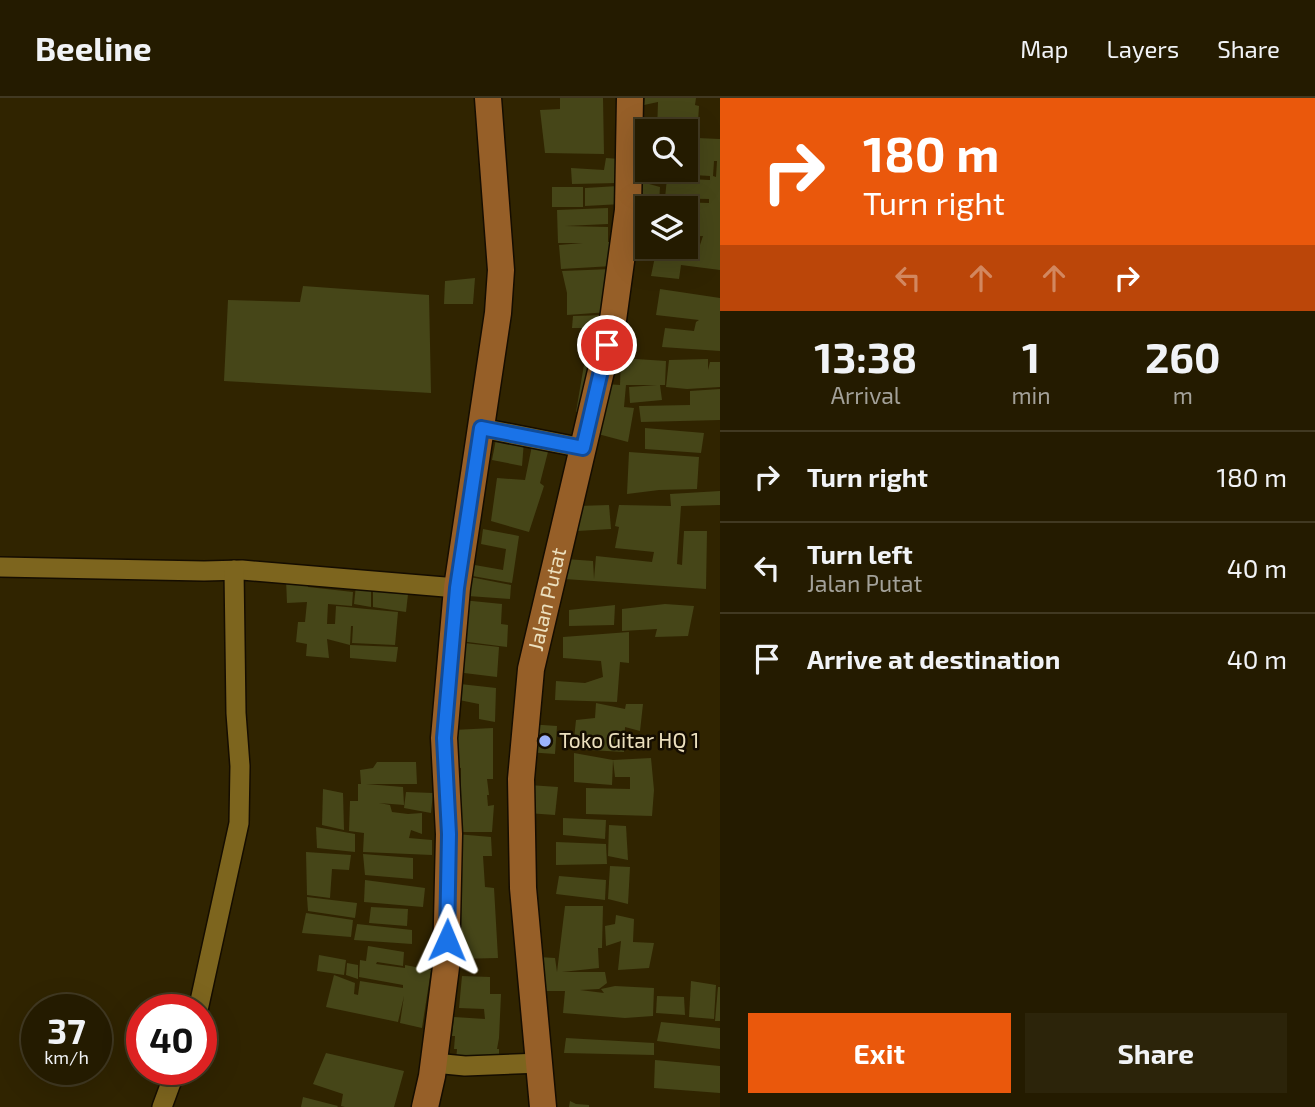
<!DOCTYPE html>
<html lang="en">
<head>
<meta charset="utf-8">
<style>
  :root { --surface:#241b00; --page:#2c240a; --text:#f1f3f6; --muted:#a3a199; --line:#413922; --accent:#ea580c }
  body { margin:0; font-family:"Exo 2",sans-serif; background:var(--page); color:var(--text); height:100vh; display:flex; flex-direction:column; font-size:26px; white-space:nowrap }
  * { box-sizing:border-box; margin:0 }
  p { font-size:23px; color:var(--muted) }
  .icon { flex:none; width:38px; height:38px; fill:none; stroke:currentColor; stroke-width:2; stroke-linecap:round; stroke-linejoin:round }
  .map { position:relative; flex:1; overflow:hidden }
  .drawer { display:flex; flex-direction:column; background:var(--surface); width:595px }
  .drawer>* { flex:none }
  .guide { background:#ea580c; color:#fff; overflow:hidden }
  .controls { position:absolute; left:635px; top:21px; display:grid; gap:14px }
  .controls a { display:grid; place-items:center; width:63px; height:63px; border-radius:0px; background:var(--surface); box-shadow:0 7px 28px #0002,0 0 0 2px var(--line); font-size:35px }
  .speed { position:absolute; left:21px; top:896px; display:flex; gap:14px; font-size:35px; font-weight:700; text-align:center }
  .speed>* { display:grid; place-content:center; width:91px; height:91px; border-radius:50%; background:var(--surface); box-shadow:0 7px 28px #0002,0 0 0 2px var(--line); line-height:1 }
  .speed small { font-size:18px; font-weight:400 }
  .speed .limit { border:10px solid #d22; background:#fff; color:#111 }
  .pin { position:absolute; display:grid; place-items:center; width:60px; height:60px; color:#fff; margin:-30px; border:4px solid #fff; border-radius:50%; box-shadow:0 2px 7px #0007 }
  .me { position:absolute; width:77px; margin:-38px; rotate:1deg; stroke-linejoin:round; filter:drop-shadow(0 0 5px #0008) }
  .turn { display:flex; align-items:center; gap:24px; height:147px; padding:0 28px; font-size:32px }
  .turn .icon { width:91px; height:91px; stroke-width:2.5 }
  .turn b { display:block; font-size:49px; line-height:60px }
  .lanes { display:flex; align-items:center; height:66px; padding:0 28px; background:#0003; justify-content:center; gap:35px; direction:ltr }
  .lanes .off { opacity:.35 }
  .eta { display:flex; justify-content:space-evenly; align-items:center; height:119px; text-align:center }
  .eta b { font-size:42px; font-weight:700; line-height:49px }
  .primary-button { display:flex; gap:14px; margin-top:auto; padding:14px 28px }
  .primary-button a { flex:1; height:80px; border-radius:0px; background:var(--accent); color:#fff; font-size:28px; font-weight:700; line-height:80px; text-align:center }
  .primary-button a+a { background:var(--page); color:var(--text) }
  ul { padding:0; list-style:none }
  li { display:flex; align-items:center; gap:21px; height:91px; padding:0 28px; border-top:2px solid var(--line) }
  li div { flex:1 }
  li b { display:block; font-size:26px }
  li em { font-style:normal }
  header { display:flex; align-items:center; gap:42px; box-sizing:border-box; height:98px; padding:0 35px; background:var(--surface); border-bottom:2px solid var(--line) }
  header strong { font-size:33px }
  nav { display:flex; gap:38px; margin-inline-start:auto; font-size:24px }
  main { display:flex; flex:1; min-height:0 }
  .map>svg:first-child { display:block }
</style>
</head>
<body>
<header>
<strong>Beeline</strong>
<nav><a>Map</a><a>Layers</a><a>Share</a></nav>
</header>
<main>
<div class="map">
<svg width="720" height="1009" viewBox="0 0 720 1009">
  <rect width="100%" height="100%" fill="#302400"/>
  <g fill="#464618" fill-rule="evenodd">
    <polygon points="560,0 603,0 604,56 545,55 540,12 560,11"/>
    <path d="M645,0H696L695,7L699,8L697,40L720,41V172L681,167L679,181L651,178L657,149L699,150L703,138L686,139V110H675L677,104L709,105V101L665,100L667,80L710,82V78L661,75V72H686V33H664L663,30L657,33L658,4L644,7ZM714,63H717L716,79L713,78Z"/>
    <polygon points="606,60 620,61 619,85 572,86 571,70 604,72"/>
    <polygon points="642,84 660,89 659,105 640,103"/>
    <polygon points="618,88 622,106 585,108 585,90"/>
    <rect x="552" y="89" width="31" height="20"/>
    <polygon points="608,110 608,126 565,128 608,129 608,144 612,144 613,168 561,171 559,147 583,145 558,145 557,112"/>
    <polygon points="612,171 609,214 567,217 567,195 562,173"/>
    <polygon points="475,180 473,206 444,206 445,183"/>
    <polygon points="303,188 429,197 431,295 224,283 228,202 300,204"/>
    <polygon points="660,191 720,200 720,253 662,249 665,230 694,233 696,224 699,222 656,217"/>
    <polygon points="607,217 605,230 572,230 573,218"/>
    <polygon points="586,255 599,258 587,316 576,314"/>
    <polygon points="621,260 666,263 665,287 660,287 662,302 630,305 629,289 657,287 626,287 624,309 634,310 628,344 598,336 605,286 620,287"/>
    <polygon points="708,261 708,272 710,264 720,264 720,289 687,291 666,289 669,262"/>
    <polygon points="720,291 720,322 641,324 639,308 690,307 690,293"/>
    <polygon points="645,330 704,335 701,355 645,351"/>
    <polygon points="497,336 524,343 522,368 492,362"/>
    <polygon points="533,343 550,346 540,385 544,388 529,434 491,423 497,380 525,382"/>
    <polygon points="629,354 699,359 697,391 659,392 627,396"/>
    <polygon points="720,393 720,407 681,408 677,466 682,467 684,433 707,433 706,491 565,481 566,461 593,463 594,481 596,458 652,464 654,454 615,450 619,429 615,428 619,407 671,408 670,396"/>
    <polygon points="609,407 611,431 577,433 577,408"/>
    <polygon points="483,431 519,438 512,485 467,477 469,466 503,472 506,451 481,446"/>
    <polygon points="470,479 511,487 510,501 468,498"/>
    <polygon points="286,481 309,482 308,489 353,494 352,508 328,506 327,526 335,526 336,508 398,514 395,547 352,545 353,528 351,528 350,547 327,541 329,560 306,558 307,546 296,544 298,524 305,524 307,504 287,505"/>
    <polygon points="356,487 371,487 371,509 354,506"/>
    <polygon points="373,492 408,496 406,514 373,509"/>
    <polygon points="462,502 502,506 501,526 508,527 507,549 460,543"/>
    <polygon points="665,506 694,508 688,538 655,539 657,531 622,533 622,511"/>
    <polygon points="615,507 614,527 569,528 569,512"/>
    <polygon points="629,534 629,565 620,564 617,604 555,602 556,583 585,585 603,579 601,563 563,560 563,539"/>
    <polygon points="456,544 499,549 497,579 464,575 464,566 453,565"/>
    <polygon points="350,547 398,549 396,564 350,560"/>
    <polygon points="460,586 496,590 495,624 479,621 479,606 459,602"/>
    <polygon points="596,605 625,611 626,606 643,606 640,633 625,629 624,654 573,651 576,622 595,620"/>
    <polygon points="528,626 557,628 555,656 527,654"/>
    <polygon points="493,630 493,681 487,681 489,697 487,697 488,708 494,707 492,734 460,734 461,670 456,670 456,736 491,739 492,758 483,758 485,789 494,790 498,860 455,861 453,632"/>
    <polygon points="574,655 613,662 612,687 574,684"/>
    <polygon points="651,660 654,692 652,718 586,716 586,690 630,691 630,679 615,679 613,662"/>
    <polygon points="377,664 416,664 417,686 366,686 403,689 404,707 379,705 390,707 392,714 408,716 422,715 422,736 411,732 409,740 432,742 432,757 363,754 364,735 349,733 350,703 358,703 358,686 361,686 360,672 373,670"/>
    <polygon points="529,687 558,689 555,717 527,715"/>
    <polygon points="323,691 343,695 344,732 322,727"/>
    <polygon points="406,694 433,695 431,715 404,710"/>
    <polygon points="563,720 606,722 605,741 563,737"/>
    <polygon points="609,727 626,728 628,762 608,758"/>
    <polygon points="316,729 355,736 355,754 317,750"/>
    <polygon points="556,744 606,746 607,766 556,767"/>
    <polygon points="306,754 351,757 349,772 332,771 330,800 307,797"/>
    <polygon points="363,756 413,760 413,781 365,777"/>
    <polygon points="610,768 630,769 628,806 608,801"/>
    <polygon points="559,778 606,782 605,802 556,796"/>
    <polygon points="365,782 425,790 423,809 364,804"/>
    <polygon points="307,799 357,805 355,820 308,813"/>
    <polygon points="565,808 603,808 602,850 598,850 599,870 562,874 605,874 607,885 599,891 580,892 604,895 601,891 615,888 654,890 653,918 625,920 563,915 565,893 542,893 538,859 555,860 557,874"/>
    <polygon points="371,809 408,811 407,828 369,825"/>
    <polygon points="306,815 353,822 351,839 302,835"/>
    <polygon points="616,817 634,821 633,844 654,845 649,870 618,872 621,843 606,848 605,828 615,826"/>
    <polygon points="357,826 412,832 412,846 354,842"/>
    <polygon points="368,848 404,854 403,868 377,864 376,866 405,870 405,867 431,872 422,930 400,925 404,898 398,924 326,909 334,877 355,885 354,896 358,897 360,883 403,890 403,887 359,879 360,862 366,863"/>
    <polygon points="319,857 346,862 344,877 317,873"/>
    <polygon points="347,865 358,867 358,881 346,877"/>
    <polygon points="462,878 490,879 490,896 501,896 499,940 497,951 499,951 499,964 456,963 457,951 454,951 455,938 452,938 454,919 485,921 484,911 459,910"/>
    <polygon points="691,883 716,887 714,921 689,919"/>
    <polygon points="718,889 720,889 720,923 715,923"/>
    <polygon points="657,898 684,899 685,917 656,915"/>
    <polygon points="661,924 720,930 720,951 657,943"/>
    <polygon points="566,940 654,945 654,957 564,955"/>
    <polygon points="326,955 404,973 394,1009 345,1009 341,1008 343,996 313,986"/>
    <polygon points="655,962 720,968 720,995 654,990"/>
    <polygon points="303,999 338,1008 337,1009 301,1009"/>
    <polygon points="570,1003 576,1006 589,1007 589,1009 569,1009"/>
  </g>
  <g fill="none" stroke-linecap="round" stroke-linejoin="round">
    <defs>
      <g id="street">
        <polyline points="481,330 583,350"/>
        <polyline points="0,469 204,473 242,472 457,490"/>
        <polyline points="198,912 239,725 240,668 236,615 234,472"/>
        <polyline points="434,965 465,968 541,965"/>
        <polyline points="162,1009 176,971"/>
      </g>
      <g id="secondary">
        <polyline points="425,1009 432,978 446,869 449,736 444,640 457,490 498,215 501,172 488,0"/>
        <path id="s1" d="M543,1009L523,790L521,681L531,571L613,222L628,112L630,0"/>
      </g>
    </defs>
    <use href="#street" stroke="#150d00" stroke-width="22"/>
    <use href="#secondary" stroke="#150d00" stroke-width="29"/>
    <use href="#street" stroke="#7d651e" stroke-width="19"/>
    <use href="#secondary" stroke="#965f28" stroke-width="26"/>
  </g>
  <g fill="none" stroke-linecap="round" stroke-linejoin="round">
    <defs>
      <polyline id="route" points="447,842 449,736 444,640 457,490 481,330 583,350 607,247"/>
    </defs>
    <use href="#route" stroke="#114b97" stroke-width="18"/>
    <use href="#route" stroke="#1a73e8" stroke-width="12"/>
  </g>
  <circle fill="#9cb4fd" stroke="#150d00" stroke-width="2.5" cx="545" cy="643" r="7"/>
  <g text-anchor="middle" stroke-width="5" stroke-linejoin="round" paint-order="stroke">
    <g font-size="21" fill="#ece0be" stroke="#150d00">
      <text dy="7" stroke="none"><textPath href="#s1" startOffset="511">Jalan Putat</textPath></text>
    </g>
    <g font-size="21" fill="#ece0be" stroke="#150d00" text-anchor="start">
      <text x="559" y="650">Toko Gitar HQ 1</text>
    </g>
  </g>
</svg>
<div class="controls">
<a><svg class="icon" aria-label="search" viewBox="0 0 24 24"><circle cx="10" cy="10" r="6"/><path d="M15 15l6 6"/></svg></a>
<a><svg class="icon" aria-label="layers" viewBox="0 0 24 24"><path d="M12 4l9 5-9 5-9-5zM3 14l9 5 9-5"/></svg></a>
</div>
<div class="speed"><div>37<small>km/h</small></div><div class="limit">40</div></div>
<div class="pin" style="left:607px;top:247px;background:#d93025"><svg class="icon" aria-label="arrive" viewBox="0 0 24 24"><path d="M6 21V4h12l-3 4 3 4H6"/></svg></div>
<svg class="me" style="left:447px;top:842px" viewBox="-20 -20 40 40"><path d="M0-17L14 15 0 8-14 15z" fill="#1a73e8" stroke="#fff" stroke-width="4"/></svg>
</div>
<section class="drawer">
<div class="guide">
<div class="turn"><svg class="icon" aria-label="right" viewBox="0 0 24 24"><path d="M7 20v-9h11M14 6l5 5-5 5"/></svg><div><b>180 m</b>Turn right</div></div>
<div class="lanes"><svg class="icon off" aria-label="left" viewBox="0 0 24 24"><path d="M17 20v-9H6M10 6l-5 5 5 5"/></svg><svg class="icon off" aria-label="ahead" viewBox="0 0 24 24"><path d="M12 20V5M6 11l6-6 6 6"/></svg><svg class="icon off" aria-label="ahead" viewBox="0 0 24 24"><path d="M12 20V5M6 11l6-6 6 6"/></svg><svg class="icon" aria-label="right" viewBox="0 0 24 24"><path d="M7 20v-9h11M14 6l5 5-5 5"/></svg></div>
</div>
<div class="eta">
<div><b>13:38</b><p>Arrival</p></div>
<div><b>1</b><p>min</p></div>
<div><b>260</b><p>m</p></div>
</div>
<ul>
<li><svg class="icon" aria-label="right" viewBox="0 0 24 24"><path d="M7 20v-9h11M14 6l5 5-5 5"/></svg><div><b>Turn right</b></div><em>180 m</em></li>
<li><svg class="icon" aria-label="left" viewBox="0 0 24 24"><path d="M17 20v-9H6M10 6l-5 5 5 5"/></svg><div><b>Turn left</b><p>Jalan Putat</p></div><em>40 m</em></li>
<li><svg class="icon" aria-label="arrive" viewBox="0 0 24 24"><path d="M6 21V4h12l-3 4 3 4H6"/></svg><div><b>Arrive at destination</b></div><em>40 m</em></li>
</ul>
<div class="primary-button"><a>Exit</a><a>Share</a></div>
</section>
</main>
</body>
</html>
